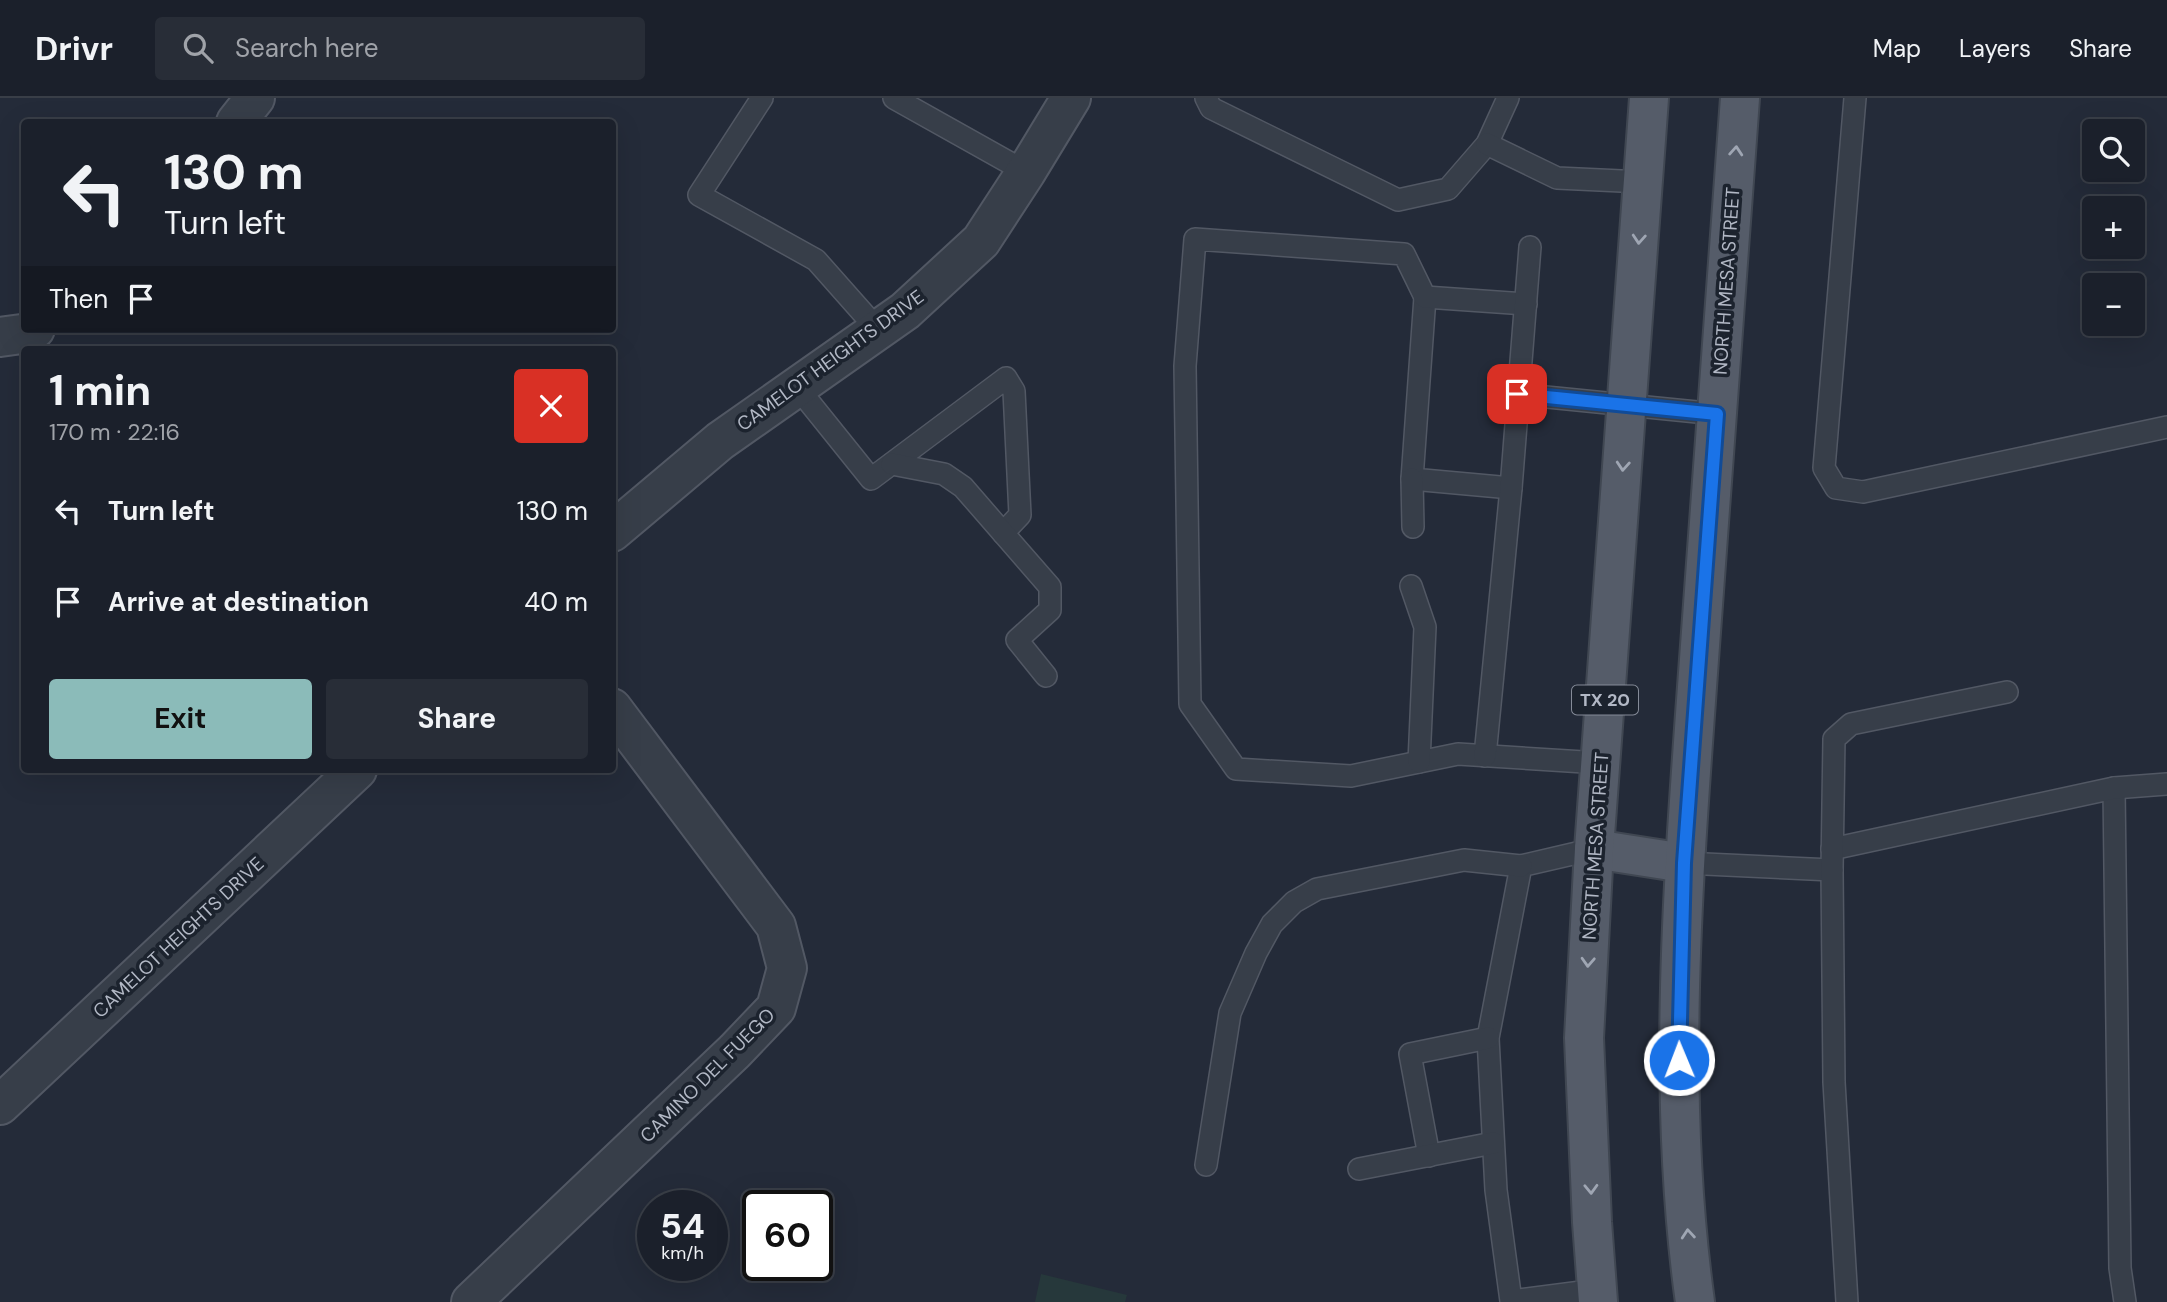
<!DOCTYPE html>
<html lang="en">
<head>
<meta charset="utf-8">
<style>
  :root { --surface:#1b202b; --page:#282d37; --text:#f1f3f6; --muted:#a0a3a9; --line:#393e47; --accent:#8bbbb9 }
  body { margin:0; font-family:"DM Sans",sans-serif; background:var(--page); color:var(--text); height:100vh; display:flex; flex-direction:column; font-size:26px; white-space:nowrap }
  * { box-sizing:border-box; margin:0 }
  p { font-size:23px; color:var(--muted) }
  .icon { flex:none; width:38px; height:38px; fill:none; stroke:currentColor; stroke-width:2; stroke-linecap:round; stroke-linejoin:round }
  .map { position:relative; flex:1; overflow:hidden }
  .sheet { position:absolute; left:21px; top:248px; width:595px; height:427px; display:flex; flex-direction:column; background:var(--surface); border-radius:7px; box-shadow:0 7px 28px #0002,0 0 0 2px var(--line) }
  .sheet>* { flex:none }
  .hud { position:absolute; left:21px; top:21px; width:595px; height:214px; border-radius:7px; box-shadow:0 7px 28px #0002,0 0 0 2px var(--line); background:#1b202b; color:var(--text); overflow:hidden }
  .buttons { position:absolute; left:2082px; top:21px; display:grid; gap:14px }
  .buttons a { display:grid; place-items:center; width:63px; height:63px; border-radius:7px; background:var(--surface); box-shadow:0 7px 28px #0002,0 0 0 2px var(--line); font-size:35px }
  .speed { position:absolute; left:637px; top:1092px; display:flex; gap:14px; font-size:35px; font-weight:700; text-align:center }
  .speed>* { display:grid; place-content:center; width:91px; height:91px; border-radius:50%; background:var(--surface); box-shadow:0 7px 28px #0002,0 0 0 2px var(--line); line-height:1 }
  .speed small { font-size:18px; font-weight:400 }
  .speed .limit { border:4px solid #111; border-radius:10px; background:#fff; color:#111 }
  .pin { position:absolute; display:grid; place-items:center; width:60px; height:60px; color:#fff; margin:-30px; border-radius:14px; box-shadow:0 4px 10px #0006 }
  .me { position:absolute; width:77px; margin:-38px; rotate:359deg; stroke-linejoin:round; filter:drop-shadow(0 0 5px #0008) }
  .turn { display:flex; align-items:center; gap:24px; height:147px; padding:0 28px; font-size:32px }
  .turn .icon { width:91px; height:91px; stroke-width:2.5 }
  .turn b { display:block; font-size:49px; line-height:60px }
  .then { display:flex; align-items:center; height:66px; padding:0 28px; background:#0003; gap:14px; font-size:26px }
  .round { display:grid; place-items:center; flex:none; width:74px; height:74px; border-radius:7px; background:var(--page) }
  .summary { display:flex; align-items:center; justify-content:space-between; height:119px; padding:0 28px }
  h1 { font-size:42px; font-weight:700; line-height:52px }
  .primary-button { display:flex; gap:14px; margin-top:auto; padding:14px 28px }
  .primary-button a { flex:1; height:80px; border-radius:7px; background:var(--accent); color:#111; font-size:28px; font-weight:700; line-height:80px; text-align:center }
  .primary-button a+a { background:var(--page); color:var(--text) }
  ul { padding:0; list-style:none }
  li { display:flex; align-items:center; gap:21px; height:91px; padding:0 28px }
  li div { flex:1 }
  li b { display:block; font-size:26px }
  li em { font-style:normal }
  header { display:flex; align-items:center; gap:42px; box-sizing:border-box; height:98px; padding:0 35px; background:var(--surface); border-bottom:2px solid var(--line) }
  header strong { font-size:33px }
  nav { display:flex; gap:38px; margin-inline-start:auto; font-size:24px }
  .search { width:490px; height:63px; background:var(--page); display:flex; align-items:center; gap:18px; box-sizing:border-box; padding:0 24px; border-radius:7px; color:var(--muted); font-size:26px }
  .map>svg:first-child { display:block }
</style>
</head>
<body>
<header>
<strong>Drivr</strong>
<div class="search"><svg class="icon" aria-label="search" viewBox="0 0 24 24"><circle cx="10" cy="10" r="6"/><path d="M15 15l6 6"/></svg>Search here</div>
<nav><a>Map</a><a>Layers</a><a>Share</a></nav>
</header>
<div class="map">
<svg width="2167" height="1204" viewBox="0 0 2167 1204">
  <rect width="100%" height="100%" fill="#242b39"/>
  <polygon fill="#26383b" points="1041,1176 1127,1197 1125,1204 1035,1204"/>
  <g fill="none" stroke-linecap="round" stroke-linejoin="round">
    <defs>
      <g id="service">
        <polyline points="762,0 699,97 816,162 878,232"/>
        <polyline points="894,0 1026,74"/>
        <polyline points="1206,0 1211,10 1398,102 1448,91 1487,46 1508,0"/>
        <polyline points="1855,0 1824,370 1836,390 1863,394 2167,329"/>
        <polyline points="1487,46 1557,80 1643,84"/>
        <polyline points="1425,199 1412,381 1511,390"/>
        <polyline points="1526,206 1425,199 1404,156 1195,141 1185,268 1190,606 1236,671 1351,678 1458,656 1600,665"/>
        <polyline points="797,289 871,381 1006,280 1014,293 1020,417 1003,435"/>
        <polyline points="1517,296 1717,316"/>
        <polyline points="892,366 944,376 963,389 1050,489 1050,512 1017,542 1046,578"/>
        <polyline points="1412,381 1413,429"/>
        <polyline points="1411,488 1425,529 1419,664"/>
        <polyline points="1485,658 1511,390 1530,149"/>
        <polyline points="2114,690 2120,1170 2125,1204"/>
        <polyline points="1594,751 1521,768 1488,940 1496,1092 1511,1203 1597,1192"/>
        <polyline points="1832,751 2114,690 2167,686"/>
        <polyline points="1684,765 1832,772"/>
        <polyline points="1429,1058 1410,956 1488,940"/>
        <polyline points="1206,1067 1230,915 1256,855 1272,826 1294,804 1317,791 1464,762 1521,768"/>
        <polyline points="1359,1071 1493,1045"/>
        <polyline points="1847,1204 1834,984 1832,772 1834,641 1851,626 2007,594"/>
      </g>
      <g id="minor">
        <polyline points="236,24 255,0"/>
        <polyline points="0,239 29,235 35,231"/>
        <polyline points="612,434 720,343 905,213 981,143 1026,74 1071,0"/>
        <polyline points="0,1007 357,672"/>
        <polyline points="471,1204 735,953 776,910 787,870 776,828 612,610"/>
      </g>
      <g id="primary">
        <polyline points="1594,751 1684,765"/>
        <polyline points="1598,1204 1592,1124 1584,940 1594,751 1649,0"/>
        <path d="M1695,1204C1666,995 1683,784 1698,575C1712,383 1726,192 1740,0"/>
      </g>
    </defs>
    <use href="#service" stroke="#525864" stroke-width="24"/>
    <use href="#minor" stroke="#525864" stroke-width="42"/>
    <use href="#primary" stroke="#404752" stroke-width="42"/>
    <use href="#service" stroke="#373e49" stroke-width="21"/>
    <use href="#minor" stroke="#373e49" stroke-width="38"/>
    <use href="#primary" stroke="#555c69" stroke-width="38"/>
  </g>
  <defs><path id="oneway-chevron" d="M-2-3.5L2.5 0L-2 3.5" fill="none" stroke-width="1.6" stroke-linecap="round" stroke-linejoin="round" transform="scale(1.75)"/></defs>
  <g stroke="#9fa6b3">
    <use href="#oneway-chevron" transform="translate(1736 53) rotate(-86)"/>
    <use href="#oneway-chevron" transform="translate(1639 141) rotate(94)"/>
    <use href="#oneway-chevron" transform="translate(1623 368) rotate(94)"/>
    <use href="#oneway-chevron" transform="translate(1588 864) rotate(93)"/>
    <use href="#oneway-chevron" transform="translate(1591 1091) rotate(88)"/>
    <use href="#oneway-chevron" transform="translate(1688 1136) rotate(-95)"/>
  </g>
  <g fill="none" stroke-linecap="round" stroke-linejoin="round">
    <defs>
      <polyline id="route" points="1517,296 1717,316 1684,765 1679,962"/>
    </defs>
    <use href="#route" stroke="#114b97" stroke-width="18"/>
    <use href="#route" stroke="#1a73e8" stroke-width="12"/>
  </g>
  <g text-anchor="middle" stroke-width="7" stroke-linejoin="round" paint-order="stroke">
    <rect fill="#1c232e" stroke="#858b98" stroke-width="2" x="1572" y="587.5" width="66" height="29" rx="5"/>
    <g font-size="18" font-weight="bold" fill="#b2b8c5">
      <text x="1605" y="608">TX 20</text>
    </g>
    <g font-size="19" fill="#b2b8c5" stroke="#1c232e">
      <text transform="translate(1726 183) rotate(-86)" y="7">NORTH MESA STREET</text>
      <text transform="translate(830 262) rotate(-36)" y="7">CAMELOT HEIGHTS DRIVE</text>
      <text transform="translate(1595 748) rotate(-86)" y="7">NORTH MESA STREET</text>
      <text transform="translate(178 839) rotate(-43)" y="7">CAMELOT HEIGHTS DRIVE</text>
      <text transform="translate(707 977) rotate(-45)" y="7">CAMINO DEL FUEGO</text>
    </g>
  </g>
</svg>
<div class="buttons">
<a><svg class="icon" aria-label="search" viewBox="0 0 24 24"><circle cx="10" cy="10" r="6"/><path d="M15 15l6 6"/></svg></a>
<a>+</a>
<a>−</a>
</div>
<div class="speed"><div>54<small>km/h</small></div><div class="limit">60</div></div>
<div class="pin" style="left:1517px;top:296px;background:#d93025"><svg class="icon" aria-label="arrive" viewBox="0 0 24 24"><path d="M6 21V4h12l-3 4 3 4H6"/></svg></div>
<svg class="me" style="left:1679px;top:962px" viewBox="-20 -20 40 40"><circle r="17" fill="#1a73e8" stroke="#fff" stroke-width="3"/><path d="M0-11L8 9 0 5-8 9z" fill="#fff"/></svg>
<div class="hud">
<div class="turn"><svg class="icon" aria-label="left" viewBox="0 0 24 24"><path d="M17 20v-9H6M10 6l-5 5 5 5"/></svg><div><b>130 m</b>Turn left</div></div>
<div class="then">Then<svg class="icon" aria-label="arrive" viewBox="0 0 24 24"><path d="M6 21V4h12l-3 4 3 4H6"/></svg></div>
</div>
<section class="sheet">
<div class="summary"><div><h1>1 min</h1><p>170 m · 22:16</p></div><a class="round" style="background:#d93025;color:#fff"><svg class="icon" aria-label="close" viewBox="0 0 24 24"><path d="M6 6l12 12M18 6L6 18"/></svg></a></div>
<ul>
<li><svg class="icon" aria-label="left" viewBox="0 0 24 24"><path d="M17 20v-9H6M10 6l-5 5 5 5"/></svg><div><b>Turn left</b></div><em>130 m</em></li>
<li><svg class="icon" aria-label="arrive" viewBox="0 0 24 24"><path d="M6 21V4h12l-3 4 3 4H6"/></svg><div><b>Arrive at destination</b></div><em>40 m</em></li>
</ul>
<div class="primary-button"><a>Exit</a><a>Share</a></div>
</section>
</div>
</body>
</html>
